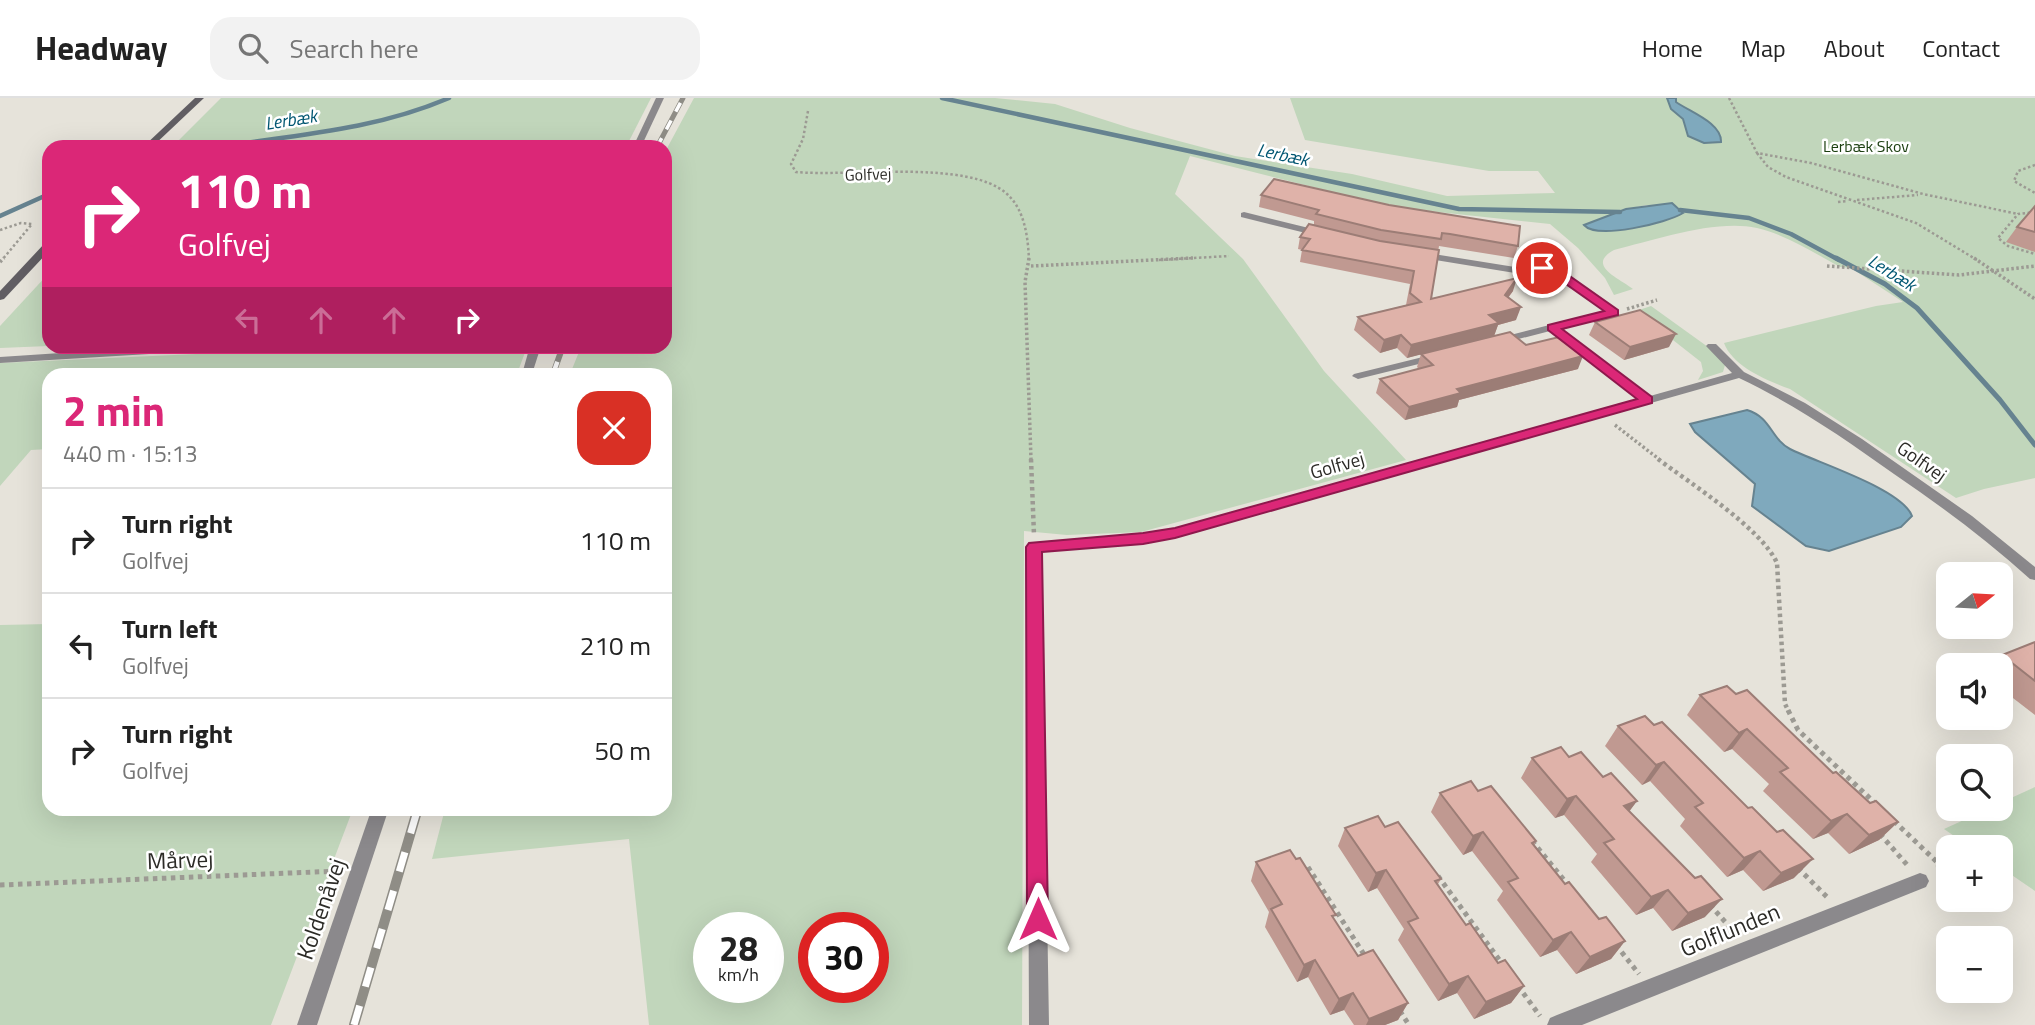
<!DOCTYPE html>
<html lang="en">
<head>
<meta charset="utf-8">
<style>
  :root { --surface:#fff; --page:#f2f2f2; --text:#222; --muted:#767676; --line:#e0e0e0; --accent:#db2777 }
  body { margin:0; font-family:"Titillium Web",sans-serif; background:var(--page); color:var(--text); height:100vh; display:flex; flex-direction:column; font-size:26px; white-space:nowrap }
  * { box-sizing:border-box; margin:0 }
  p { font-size:23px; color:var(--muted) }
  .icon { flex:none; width:38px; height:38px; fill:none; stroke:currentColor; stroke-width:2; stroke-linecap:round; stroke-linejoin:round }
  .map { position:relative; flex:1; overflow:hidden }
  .drawer { position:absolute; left:42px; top:270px; width:630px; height:448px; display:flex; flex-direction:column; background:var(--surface); border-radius:21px; box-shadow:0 7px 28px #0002 }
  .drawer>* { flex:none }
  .hud { position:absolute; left:42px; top:42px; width:630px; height:214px; border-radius:21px; box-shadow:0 7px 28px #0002; background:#db2777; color:#fff; overflow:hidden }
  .needle { width:46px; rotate:72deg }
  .buttons { position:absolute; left:1936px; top:464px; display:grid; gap:14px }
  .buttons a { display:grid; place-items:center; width:77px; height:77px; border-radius:14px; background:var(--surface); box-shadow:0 7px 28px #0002; font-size:35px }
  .speed { position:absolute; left:693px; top:814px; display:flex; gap:14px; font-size:35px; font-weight:700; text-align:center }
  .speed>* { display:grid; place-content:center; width:91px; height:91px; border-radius:50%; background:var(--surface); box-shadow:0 7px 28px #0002; line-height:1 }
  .speed small { font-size:18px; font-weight:400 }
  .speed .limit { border:10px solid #d22; background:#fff; color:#111 }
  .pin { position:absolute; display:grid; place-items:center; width:60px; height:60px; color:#fff; margin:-30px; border:4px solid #fff; border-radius:50%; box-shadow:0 2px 7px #0007 }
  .me { position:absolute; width:77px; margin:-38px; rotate:0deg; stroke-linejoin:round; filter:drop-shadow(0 0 5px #0008) }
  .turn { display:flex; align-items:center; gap:24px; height:147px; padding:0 21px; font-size:32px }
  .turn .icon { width:91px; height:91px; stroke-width:2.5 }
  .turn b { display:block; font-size:49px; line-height:60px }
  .lanes { display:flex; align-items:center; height:66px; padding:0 21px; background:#0003; justify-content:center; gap:35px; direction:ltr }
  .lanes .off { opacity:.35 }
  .round { display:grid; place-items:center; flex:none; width:74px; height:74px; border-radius:21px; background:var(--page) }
  .overview { display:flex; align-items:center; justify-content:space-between; height:119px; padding:0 21px }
  h1 { font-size:42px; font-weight:700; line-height:52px; color:var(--accent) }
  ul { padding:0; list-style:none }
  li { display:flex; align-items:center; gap:21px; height:105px; padding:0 21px; border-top:2px solid var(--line) }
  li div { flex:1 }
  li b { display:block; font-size:26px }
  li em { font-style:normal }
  header { display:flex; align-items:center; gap:42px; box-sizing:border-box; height:98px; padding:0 35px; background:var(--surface); border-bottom:2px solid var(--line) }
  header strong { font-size:33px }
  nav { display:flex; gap:38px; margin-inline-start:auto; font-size:24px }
  .search { width:490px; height:63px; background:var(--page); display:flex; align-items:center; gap:18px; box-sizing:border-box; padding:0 24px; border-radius:21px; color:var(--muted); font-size:26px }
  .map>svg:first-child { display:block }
</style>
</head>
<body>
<header>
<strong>Headway</strong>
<div class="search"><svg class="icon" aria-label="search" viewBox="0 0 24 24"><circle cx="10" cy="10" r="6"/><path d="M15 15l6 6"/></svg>Search here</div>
<nav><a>Home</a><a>Map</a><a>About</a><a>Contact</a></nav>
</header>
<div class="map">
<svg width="2035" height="927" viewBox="0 0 2035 927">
  <rect width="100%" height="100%" fill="#e6e3da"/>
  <g fill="#c1d6bb" fill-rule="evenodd">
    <polygon points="221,0 651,0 626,49 172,49"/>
    <path d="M694,0H995L1055,6L1130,30L1235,58L1352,76L1447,98L1555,95L1538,73H1489L1305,42L1290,0H2035V380L1984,391L1956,400L1790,291C1768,283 1733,269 1724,245L1876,208L1903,204L1851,170L1840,169C1814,155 1787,137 1757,130C1715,121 1655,142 1614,152C1586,167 1618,180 1633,191L1614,197L1605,180L1578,150L1550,126L1392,109L1190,58L1175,96L1243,161L1324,273L1406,362L1141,434L1067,437L1024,433L1022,927H649L629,741L432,761L445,711L665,710V276H570L581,249L665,248V54ZM1647,107L1683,115L1618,133L1585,127L1626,111ZM709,830H768V889H709ZM814,830H873V889H814Z"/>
    <polygon points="49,175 49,248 0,250 0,228"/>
    <polygon points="1651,208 1708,249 1725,267 1723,274 1698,282 1703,273 1701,264 1636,213"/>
    <polygon points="350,249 527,249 517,276 49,276 49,351 31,352 0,388 0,265"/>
    <polygon points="49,526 49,710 353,711 271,927 0,927 0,527"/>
    <polygon points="2035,689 2035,793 2000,769 2000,749 1970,749 1944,731 1988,711 2000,710 2000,705"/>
  </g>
  <g fill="#7fa9bd" stroke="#668390" stroke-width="2">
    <path d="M1667,0H1676V4C1690,14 1722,25 1721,44L1704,45L1688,38L1683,21L1671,11Z"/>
    <path d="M1672,105L1683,115C1667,125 1597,142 1584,127L1626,111Z"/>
    <path d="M1747,312C1771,319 1771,341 1790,351C1818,365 1902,391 1912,418L1901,429L1829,453L1806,448L1752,408L1755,386L1695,334L1690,326Z"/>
  </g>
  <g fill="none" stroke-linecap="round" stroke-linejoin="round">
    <g stroke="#668390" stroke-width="4.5">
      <polyline points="942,0 1459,111 1620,114"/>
      <path d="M217,49C296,37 375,32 449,0"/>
      <polyline points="1680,112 1749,120 1791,136 1839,162"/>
      <polyline points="0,118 49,96"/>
    </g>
    <polyline stroke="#668390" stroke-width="5" points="1836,160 1885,186 1917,210 2000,302 2035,347"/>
    <g stroke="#9c9a93" stroke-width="2.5" stroke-dasharray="2.5 2.5" stroke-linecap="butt">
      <polyline points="1729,0 1757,55 1811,65 1923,96 2018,116"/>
      <path d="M808,13L803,41L791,66L796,74C849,79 969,61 1007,96C1025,112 1028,140 1029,162"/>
      <polyline points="1757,55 1768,69 1786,79 1916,125 1977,162"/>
      <polyline points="2035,67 2018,73 2014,83 2035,95"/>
      <polyline points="1857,102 1918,97"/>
      <polyline points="1838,104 1848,103"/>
      <polyline points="2035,114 2018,116 1998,140 2008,148 2035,156"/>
      <polyline points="0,132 21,125 32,126 2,162"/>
      <polyline points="1159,162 1229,158"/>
    </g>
    <g stroke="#9c9a93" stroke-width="3.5" stroke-dasharray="2.5 2.5" stroke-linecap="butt">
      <polyline points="1029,160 1025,184 1031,362"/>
      <polyline points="1974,160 2035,201"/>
      <polyline points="0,164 4,160"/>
      <polyline points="1031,168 1193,160"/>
      <polyline points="1827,168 1959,177 2035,168"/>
      <polyline points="1627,211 1657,202"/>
      <polyline points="1615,327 1660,362"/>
    </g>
    <g stroke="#9c9a93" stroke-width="4.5" stroke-dasharray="3.5 3.5" stroke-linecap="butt">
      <polyline points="1031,361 1034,437"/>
      <path d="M1658,361C1691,386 1761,430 1777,465L1785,606L1789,614"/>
    </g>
    <g stroke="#9c9a93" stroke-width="5" stroke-dasharray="4.5 4.5" stroke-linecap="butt">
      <polyline points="1788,612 1798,632 1878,708"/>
      <polyline points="1894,723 1938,765 1939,773"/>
      <polyline points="1880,736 1909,769"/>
      <polyline points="1532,743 1569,788"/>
      <polyline points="1308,769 1365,858"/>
      <polyline points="1798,770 1827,799"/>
      <polyline points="1438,778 1503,867"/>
      <polyline points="0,787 339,773"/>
      <polyline points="1710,807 1737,837"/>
      <polyline points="1616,847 1639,876"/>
      <polyline points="1518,888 1540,918"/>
      <polyline points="1400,913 1409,927"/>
    </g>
    <g fill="#8b898c" fill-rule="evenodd">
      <polygon points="656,0 664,0 641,49 633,49"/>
      <polygon points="1244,114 1325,134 1327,136 1322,139 1241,119 1241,115"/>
      <path d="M1421,154L1521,170L1542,167L1561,172L1618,214L1617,216L1560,231L1650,298L1732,275L1706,248L1708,246H1716L1744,274L1805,305L1862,341L1972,418L2035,469V482L2030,481C1987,442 1941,408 1894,376C1844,340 1794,306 1739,280L1176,440L1143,446L1041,453L1049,927H1029L1027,449L1029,446L1143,436L1176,430L1639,301L1550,233L1499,246L1493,243L1495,241L1604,213L1553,176L1542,173L1521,176L1417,159L1416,157Z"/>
      <polygon points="167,248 237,248 232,251 0,265 0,259"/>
      <polygon points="530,248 541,248 532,276 522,276"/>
      <polygon points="1435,256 1439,257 1439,261 1358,281 1352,278 1354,276"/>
      <polygon points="372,710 389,710 317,927 297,927"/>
      <polygon points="1920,775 1926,777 1929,783 1926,789 1582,927 1547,927 1550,920 1557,917"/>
    </g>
    <g fill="#615e63" fill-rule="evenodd">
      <polygon points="195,0 204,0 152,49 143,49"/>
      <polygon points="49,144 49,153 4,201 0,202 0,193 45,145"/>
    </g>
    <defs>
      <polyline id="rail-far2" points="657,49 683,0"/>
      <polyline id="rail-far1" points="553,276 563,248"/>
      <polyline id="rail" points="354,927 418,710"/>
    </defs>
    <use href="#rail-far2" stroke="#8f8d86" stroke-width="5"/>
    <use href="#rail-far1" stroke="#8f8d86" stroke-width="6"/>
    <use href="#rail" stroke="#8f8d86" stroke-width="10"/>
    <use href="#rail-far2" stroke="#fff" stroke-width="3.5" stroke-dasharray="10" stroke-linecap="butt"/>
    <use href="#rail-far1" stroke="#fff" stroke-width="4.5" stroke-dasharray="13" stroke-linecap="butt"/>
    <use href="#rail" stroke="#fff" stroke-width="7" stroke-dasharray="20" stroke-linecap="butt"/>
  </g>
  <g fill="#c09991">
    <polygon points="1261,97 1518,148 1514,160 1439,148 1431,201 1513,193 1508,200 1516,222 1498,227 1494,238 1526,247 1578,271 1459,302 1457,309 1405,322 1376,295 1380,281 1419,271 1417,269 1421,256 1407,260 1397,250 1380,255 1354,232 1358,219 1406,207 1410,186 1300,164 1302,152 1298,151 1300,139 1314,127 1314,123 1259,109"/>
    <polygon points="2035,108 2035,154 2006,144 2017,129"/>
    <polygon points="1595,224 1669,249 1624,262 1589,237"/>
    <polygon points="2035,544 2035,617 2000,590 2000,567 1992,567 2002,557"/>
    <polygon points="1736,596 1870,705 1898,724 1879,742 1849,756 1828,735 1813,741 1763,693 1769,686 1732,651 1724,654 1687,617 1700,597"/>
    <polygon points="1645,618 1794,780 1763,793 1743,772 1727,779 1680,728 1685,721 1650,683 1642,687 1605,648 1618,628"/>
    <polygon points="1569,659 1603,679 1637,703 1629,713 1705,819 1672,833 1653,810 1636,817 1591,764 1597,756 1564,717 1555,720 1521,680 1532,660"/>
    <polygon points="1478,693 1536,743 1534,747 1565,786 1599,821 1625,843 1611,861 1576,876 1557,852 1540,859 1497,802 1503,793 1472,753 1463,757 1431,714 1440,695"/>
    <polygon points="1385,729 1441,781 1438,786 1466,827 1498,865 1524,888 1511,905 1474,921 1457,895 1438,903 1398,842 1404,831 1377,790 1368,794 1338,748 1345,730"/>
    <polygon points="1256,764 1334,822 1358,858 1408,905 1398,922 1385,927 1354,927 1344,912 1330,917 1308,879 1297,884 1265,829 1269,814 1251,783"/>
  </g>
  <g fill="#9c7d76">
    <polygon points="1517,180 1513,193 1500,210 1505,197"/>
    <polygon points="1521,209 1516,222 1498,227 1494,238 1407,260 1411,247 1489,217"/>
    <polygon points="1676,236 1669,249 1624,262 1630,249"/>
    <polygon points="1401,237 1397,250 1380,255 1384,242"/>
    <polygon points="1583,258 1578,271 1459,302 1457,309 1405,322 1409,309 1457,291"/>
    <polygon points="1747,631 1732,651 1724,654 1739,635"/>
    <polygon points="1664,664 1650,683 1642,687 1656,667"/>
    <polygon points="1576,698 1564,717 1555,720 1567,701"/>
    <polygon points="1637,703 1623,722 1624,708"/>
    <polygon points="1847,716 1828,735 1813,741 1831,723"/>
    <polygon points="1898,724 1879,742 1849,756 1869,737"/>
    <polygon points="1483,734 1472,753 1463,757 1473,738"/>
    <polygon points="1760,753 1743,772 1727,779 1744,760"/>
    <polygon points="1813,761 1794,780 1763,793 1781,775"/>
    <polygon points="1386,772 1377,790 1368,794 1376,775"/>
    <polygon points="1668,792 1653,810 1636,817 1651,799"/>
    <polygon points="1722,801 1705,819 1672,833 1688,815"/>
    <polygon points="1571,834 1557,852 1540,859 1553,842"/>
    <polygon points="1625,843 1611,861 1576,876 1590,859"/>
    <polygon points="1315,862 1308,879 1297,884 1304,867"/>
    <polygon points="1468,878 1457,895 1438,903 1449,886"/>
    <polygon points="1524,888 1511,905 1474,921 1486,904"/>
    <polygon points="1353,895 1344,912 1330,917 1339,901"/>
    <polygon points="1408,905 1398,922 1385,927 1366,927 1369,921"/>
  </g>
  <g fill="#dfb2a9" stroke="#9c7d76" stroke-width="2">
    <polygon points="1274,81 1389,107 1520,128 1518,148 1450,136 1442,135 1441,141 1381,132 1316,116 1319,112 1261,97"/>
    <polygon points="2035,108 2035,134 2017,129"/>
    <polygon points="1309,126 1380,143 1439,152 1431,201 1517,180 1505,197 1521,209 1489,217 1499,225 1411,247 1401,237 1384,242 1358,219 1421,204 1410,195 1414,173 1302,152 1310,141 1300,139"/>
    <polygon points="1640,212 1676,236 1630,249 1595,224"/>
    <polygon points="1510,234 1526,247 1559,239 1583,258 1457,291 1461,295 1409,309 1380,281 1433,267 1421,256"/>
    <polygon points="2035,544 2035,583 2002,557"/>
    <polygon points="1727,588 1736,596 1747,592 1833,675 1836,674 1870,705 1876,703 1898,724 1869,737 1847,716 1831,723 1780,674 1788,670 1747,631 1739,635 1700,597"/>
    <polygon points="1645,618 1654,627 1662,624 1748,710 1752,709 1777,734 1783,732 1813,761 1781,775 1760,753 1744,760 1695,709 1703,705 1664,664 1656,667 1618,628"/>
    <polygon points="1561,649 1569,659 1581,654 1603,679 1611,675 1637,703 1624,708 1695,780 1701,778 1722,801 1688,815 1668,792 1651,799 1604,745 1614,741 1576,698 1567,701 1532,660"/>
    <polygon points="1471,683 1478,693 1491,688 1536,743 1532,745 1565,786 1569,784 1599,821 1606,819 1625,843 1590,859 1571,834 1553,842 1508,784 1518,780 1483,734 1473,738 1440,695"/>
    <polygon points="1378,718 1385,729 1398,724 1441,781 1435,783 1466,827 1470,825 1498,865 1505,862 1524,888 1486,904 1468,878 1449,886 1408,824 1418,820 1386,772 1376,775 1345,730"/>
    <polygon points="1290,752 1296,761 1300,760 1336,817 1332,818 1358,858 1373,852 1408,905 1369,921 1353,895 1339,901 1315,862 1304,867 1271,811 1282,806 1256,764"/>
  </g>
  <polygon fill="#db2777" stroke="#8e194d" stroke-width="2" points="1542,166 1561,172 1618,212 1618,217 1562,231 1652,299 1652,305 1175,440 1143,446 1042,454 1048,821 1045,828 1038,831 1030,828 1027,821 1026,449 1029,445 1143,435 1175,430 1637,301 1548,232 1548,227 1604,213 1553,177 1538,172 1538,167"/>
  <g text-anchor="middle" stroke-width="5" stroke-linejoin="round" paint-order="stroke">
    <g font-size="16" fill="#1b3e0f" stroke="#fff">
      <text x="1866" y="54">Lerbæk Skov</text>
    </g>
    <g font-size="16" fill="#2c2b27" stroke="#fff">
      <text transform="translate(868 76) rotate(-2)" y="6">Golfvej</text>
    </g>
    <g font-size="18" font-style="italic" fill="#005672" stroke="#fff">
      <text transform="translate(291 22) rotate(-9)" y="6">Lerbæk</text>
      <text transform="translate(1283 57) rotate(12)" y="6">Lerbæk</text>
      <text transform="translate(1892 175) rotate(32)" y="6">Lerbæk</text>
    </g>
    <g font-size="19" fill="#2c2b27" stroke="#fff">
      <text transform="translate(1922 363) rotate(35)" y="7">Golfvej</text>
      <text transform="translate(1337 367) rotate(-16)" y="7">Golfvej</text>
    </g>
    <g font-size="23" fill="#2c2b27" stroke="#fff">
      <text transform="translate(180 762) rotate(-2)" y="8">Mårvej</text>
      <text transform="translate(321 811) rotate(-71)" y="8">Koldenåvej</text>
      <text transform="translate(1730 832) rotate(-22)" y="8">Golflunden</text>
    </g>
  </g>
</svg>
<div class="buttons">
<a><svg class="needle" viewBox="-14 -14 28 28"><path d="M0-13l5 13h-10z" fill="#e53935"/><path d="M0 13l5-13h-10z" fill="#767676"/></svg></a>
<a><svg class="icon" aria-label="sound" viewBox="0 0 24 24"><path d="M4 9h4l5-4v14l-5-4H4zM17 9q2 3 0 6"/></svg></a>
<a><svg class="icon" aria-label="search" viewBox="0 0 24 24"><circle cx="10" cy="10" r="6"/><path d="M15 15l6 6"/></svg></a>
<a>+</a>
<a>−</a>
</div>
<div class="speed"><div>28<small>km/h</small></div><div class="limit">30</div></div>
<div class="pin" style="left:1542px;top:170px;background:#d93025"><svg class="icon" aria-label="arrive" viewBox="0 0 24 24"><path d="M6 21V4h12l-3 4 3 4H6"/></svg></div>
<svg class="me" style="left:1038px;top:821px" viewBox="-20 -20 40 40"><path d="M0-17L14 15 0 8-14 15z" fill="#db2777" stroke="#fff" stroke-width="4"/></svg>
<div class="hud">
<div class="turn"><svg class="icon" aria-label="right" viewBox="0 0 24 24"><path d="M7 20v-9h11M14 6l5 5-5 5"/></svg><div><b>110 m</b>Golfvej</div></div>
<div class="lanes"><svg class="icon off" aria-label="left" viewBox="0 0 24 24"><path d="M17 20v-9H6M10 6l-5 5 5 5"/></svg><svg class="icon off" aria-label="ahead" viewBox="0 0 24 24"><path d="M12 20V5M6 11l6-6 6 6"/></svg><svg class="icon off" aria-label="ahead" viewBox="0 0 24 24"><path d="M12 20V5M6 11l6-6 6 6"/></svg><svg class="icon" aria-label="right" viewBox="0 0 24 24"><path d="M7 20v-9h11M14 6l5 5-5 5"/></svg></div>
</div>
<section class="drawer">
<div class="overview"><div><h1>2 min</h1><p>440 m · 15:13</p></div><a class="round" style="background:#d93025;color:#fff"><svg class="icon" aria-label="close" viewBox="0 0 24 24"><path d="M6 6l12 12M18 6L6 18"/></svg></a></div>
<ul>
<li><svg class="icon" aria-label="right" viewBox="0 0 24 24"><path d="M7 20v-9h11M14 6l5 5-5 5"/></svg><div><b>Turn right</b><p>Golfvej</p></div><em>110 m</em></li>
<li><svg class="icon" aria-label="left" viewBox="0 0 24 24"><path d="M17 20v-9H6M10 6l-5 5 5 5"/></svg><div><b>Turn left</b><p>Golfvej</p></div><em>210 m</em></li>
<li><svg class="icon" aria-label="right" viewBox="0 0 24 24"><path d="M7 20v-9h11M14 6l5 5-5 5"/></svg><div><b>Turn right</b><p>Golfvej</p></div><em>50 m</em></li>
</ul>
</section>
</div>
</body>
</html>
